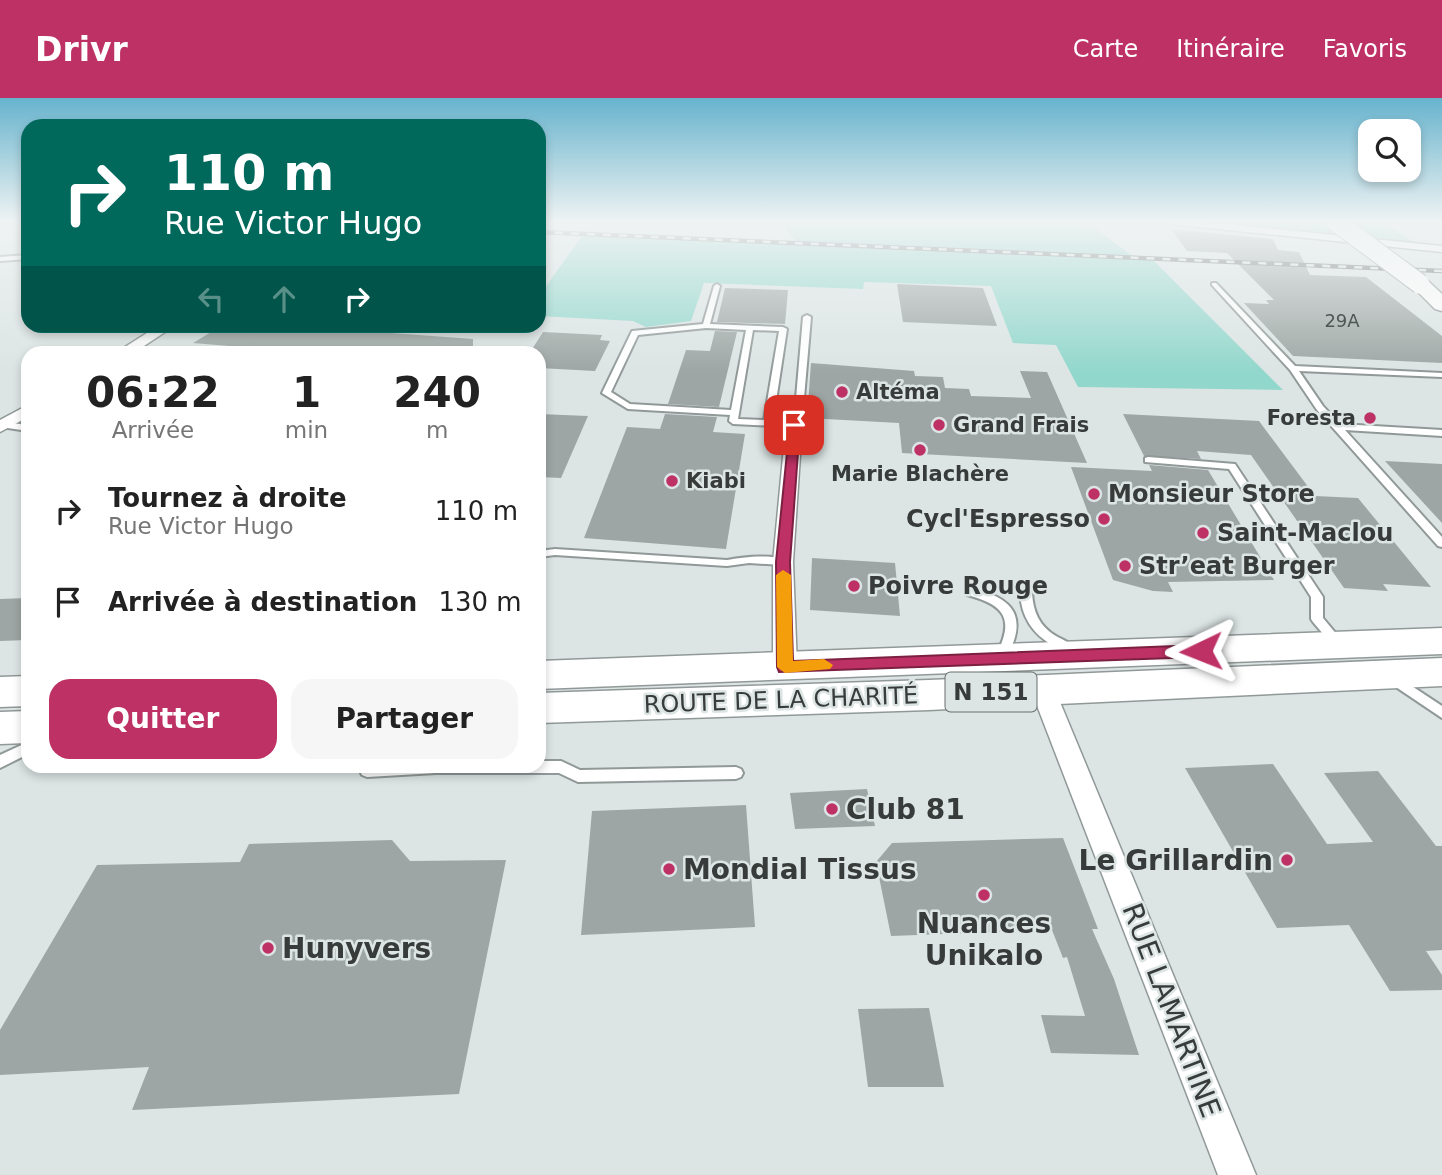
<!DOCTYPE html>
<html lang="fr">
<head>
<meta charset="utf-8">
<style>
  :root { --surface:#fff; --page:#f6f6f6; --text:#222; --muted:#767676; --accent:#be3164 }
  body { margin:0; font-family:"DejaVu Sans",sans-serif; background:var(--page); color:var(--text); height:100vh; display:flex; flex-direction:column; font-size:26px; white-space:nowrap }
  * { box-sizing:border-box; margin:0 }
  p { font-size:23px; color:var(--muted) }
  .icon { flex:none; width:38px; height:38px; fill:none; stroke:currentColor; stroke-width:2; stroke-linecap:round; stroke-linejoin:round }
  .map { position:relative; flex:1; overflow:hidden }
  .panel { position:absolute; left:21px; top:248px; width:525px; height:427px; display:flex; flex-direction:column; background:var(--surface); border-radius:21px; box-shadow:0 4px 10px #0003 }
  .panel>* { flex:none }
  .guide { position:absolute; left:21px; top:21px; width:525px; height:214px; border-radius:21px; box-shadow:0 4px 10px #0003; background:#00695c; color:#fff; overflow:hidden }
  .controls { position:absolute; left:1358px; top:21px; display:grid; gap:14px }
  .controls a { display:grid; place-items:center; width:63px; height:63px; border-radius:14px; background:var(--surface); box-shadow:0 4px 10px #0003; font-size:35px }
  .pin { position:absolute; display:grid; place-items:center; width:60px; height:60px; color:#fff; margin:-30px; border-radius:14px; box-shadow:0 4px 10px #0006 }
  .me { position:absolute; width:77px; margin:-38px; rotate:268deg; stroke-linejoin:round; filter:drop-shadow(0 0 5px #0008) }
  .turn { display:flex; align-items:center; gap:24px; height:147px; padding:0 28px; font-size:32px }
  .turn .icon { width:91px; height:91px; stroke-width:2.5 }
  .turn b { display:block; font-size:49px; line-height:60px }
  .lanes { display:flex; align-items:center; height:66px; padding:0 28px; background:#0003; justify-content:center; gap:35px; direction:ltr }
  .lanes .off { opacity:.35 }
  .eta { display:flex; justify-content:space-evenly; align-items:center; height:119px; text-align:center }
  .eta b { font-size:42px; font-weight:600; line-height:49px }
  .primary-button { display:flex; gap:14px; margin-top:auto; padding:14px 28px }
  .primary-button a { flex:1; height:80px; border-radius:21px; background:var(--accent); color:#fff; font-size:28px; font-weight:600; line-height:80px; text-align:center }
  .primary-button a+a { background:var(--page); color:var(--text) }
  ul { padding:0; list-style:none }
  li { display:flex; align-items:center; gap:21px; height:91px; padding:0 28px }
  li div { flex:1 }
  li b { display:block; font-size:26px }
  li em { font-style:normal }
  header { display:flex; align-items:center; gap:42px; box-sizing:border-box; height:98px; padding:0 35px; background:var(--accent); color:#fff }
  header strong { font-size:33px }
  nav { display:flex; gap:38px; margin-inline-start:auto; font-size:24px }
  .map>svg:first-child { display:block }
</style>
</head>
<body>
<header>
<strong>Drivr</strong>
<nav><a>Carte</a><a>Itinéraire</a><a>Favoris</a></nav>
</header>
<div class="map">
<svg width="1442" height="1077" viewBox="0 0 1442 1077">
  <rect width="100%" height="100%" fill="#dce5e4"/>
  <g fill="#92d7cc">
    <polygon points="810,123 1038,123 1092,128 1131,157 1154,163 1283,292 1078,289 1056,247 1013,245 991,188 864,184 863,191 704,185 691,223 646,229 633,223 539,218 539,198 585,134 796,143 780,125 806,125"/>
    <polygon points="1202,123 1381,123 1421,149 1202,127"/>
  </g>
  <g fill="#9da6a4">
    <polygon points="1171,131 1273,141 1278,152 1299,154 1310,177 1366,179 1442,238 1442,265 1293,258 1244,205 1269,206 1266,202 1274,202 1227,155 1187,153"/>
    <polygon points="897,186 983,190 997,228 903,224"/>
    <polygon points="725,190 788,192 785,226 717,224"/>
    <polygon points="221,228 254,230 258,228 296,228 473,241 473,256 323,256 193,245"/>
    <polygon points="715,233 737,234 719,309 668,306 686,252 710,253"/>
    <polygon points="543,234 602,237 600,242 610,243 595,273 539,270 539,256 529,256"/>
    <polygon points="811,265 914,273 915,278 943,279 945,290 969,291 971,298 1031,300 1020,273 1047,274 1087,365 902,355 899,325 807,320"/>
    <polygon points="539,316 588,318 561,380 539,379"/>
    <polygon points="665,316 717,319 713,334 745,336 726,451 584,440 627,329 660,331"/>
    <polygon points="1123,316 1259,323 1315,398 1358,400 1431,489 1383,486 1388,493 1344,490 1251,357 1197,353 1201,361 1144,358"/>
    <polygon points="1385,363 1442,366 1442,425"/>
    <polygon points="1149,367 1208,372 1274,482 1168,484 1173,494 1153,493 1113,482 1071,369 1152,373"/>
    <polygon points="812,460 895,465 900,518 810,512"/>
    <polygon points="28,500 28,542 0,543 0,501"/>
    <polygon points="1273,666 1327,746 1373,744 1324,675 1378,673 1436,748 1442,748 1442,852 1426,853 1442,877 1442,892 1390,893 1349,827 1277,830 1185,670"/>
    <polygon points="867,691 875,728 795,731 790,695"/>
    <polygon points="746,707 755,829 581,837 592,713"/>
    <polygon points="1063,740 1098,831 1092,831 1114,881 1139,957 1051,955 1041,917 1085,918 1067,859 1063,860 1052,832 891,838 876,764 892,745"/>
    <polygon points="392,742 410,763 506,762 459,996 132,1012 149,969 0,977 0,932 97,767 240,764 249,746"/>
    <polygon points="929,910 944,989 868,989 858,911"/>
  </g>
  <g fill="none" stroke-linecap="round" stroke-linejoin="round">
    <defs>
      <g id="lane">
        <polygon points="28,157 28,161 0,163 0,159"/>
        <polygon points="1212,185 1216,185 1295,268 1442,275 1442,279 1299,273 1323,308 1340,326 1442,332 1442,338 1345,332 1442,439 1442,449 1438,448 1317,312 1290,272 1212,187"/>
        <path d="M717,186L720,188L710,226L783,229L787,231L773,323L791,324L795,312L803,219L807,217L811,219L803,312L797,329L733,326L729,323L730,317L628,311L602,295L632,233L703,226L714,188ZM706,230L746,232L731,312L630,306L611,294L638,237ZM753,232L779,233L764,322L738,321Z"/>
        <polygon points="4,324 28,327 28,333 1,329 1,325"/>
        <polygon points="1148,359 1235,366 1323,499 1323,520 1343,544 1345,547 1343,550 1335,550 1313,524 1311,521 1311,499 1229,371 1145,364 1145,360"/>
        <path d="M555,451L727,462C743,459 776,455 789,464L783,467L749,465L727,468L555,457L539,459V453Z"/>
        <path d="M971,490C1015,500 1029,520 1005,562L1001,563L995,559C1015,522 1006,507 967,497L965,494L967,491Z"/>
        <path d="M1026,490L1032,494C1033,513 1039,528 1056,538C1063,542 1071,545 1076,550L1074,553C1067,555 1061,551 1054,548C1032,536 1021,518 1020,494Z"/>
        <polygon points="1392,575 1442,608 1442,620 1387,583 1386,580 1387,577"/>
        <polygon points="28,644 28,656 0,670 0,657"/>
        <polygon points="539,663 561,663 580,672 736,669 741,671 743,675 741,679 736,681 578,684 559,675 436,675 367,679 362,677 360,673 361,668 539,668"/>
      </g>
      <g id="street">
        <polygon points="1164,123 1197,123 1442,148 1442,154 1169,126"/>
        <polygon points="158,228 174,228 132,256 114,256"/>
        <polygon points="28,307 28,319 0,334 0,322"/>
        <polygon points="794,322 802,327 793,464 797,569 793,575 785,578 777,575 773,569 773,464 786,327"/>
        <polygon points="1043,583 1052,586 1055,592 1256,1077 1218,1077 1031,592 1034,586"/>
      </g>
      <g id="primary">
        <polygon points="1420,180 1427,182 1442,196 1442,213 1435,211 1410,186 1413,182"/>
        <polygon points="1442,530 1442,556 539,591 539,563"/>
        <polygon points="1442,560 1442,588 929,612 539,625 539,595 929,582"/>
        <polygon points="28,578 28,608 0,609 0,579"/>
        <polygon points="28,613 28,645 0,646 0,614"/>
      </g>
    </defs>
    <use href="#lane" stroke="#919998" stroke-width="4"/>
    <use href="#street" stroke="#919998" stroke-width="3"/>
    <use href="#primary" stroke="#919998" stroke-width="3"/>
    <use href="#lane" fill="#fff" fill-rule="evenodd"/>
    <use href="#street" fill="#fff" fill-rule="evenodd"/>
    <use href="#primary" fill="#fff" fill-rule="evenodd"/>
    <defs>
      <polyline id="rail" points="539,134 1442,173"/>
    </defs>
    <use href="#rail" stroke="#656a69" stroke-width="4.5"/>
    <use href="#rail" stroke="#dce5e4" stroke-width="2.5" stroke-dasharray="8" stroke-linecap="butt"/>
    <defs>
      <polyline id="primary-bridge" points="1335,123 1420,186"/>
    </defs>
    <use href="#primary-bridge" stroke="#919998" stroke-width="21" stroke-linecap="butt"/>
    <use href="#primary-bridge" stroke="#fff" stroke-width="19"/>
  </g>
  <linearGradient id="sky" x2="0" y2="1"><stop stop-color="#67b3cd"/><stop offset="0.45" stop-color="#eff3f3"/><stop offset="1" stop-color="#eff3f3" stop-opacity="0"/></linearGradient>
  <rect width="1442" height="274" fill="url(#sky)"/>
  <polygon fill="#be3164" stroke="#7c2041" stroke-width="2" points="790,325 800,327 790,464 793,563 1201,547 1209,553 1201,559 779,574 777,569 776,464"/>
  <polygon fill="#f59e0b" points="783,472 791,477 793,563 824,561 833,567 830,571 785,575 777,569 776,477"/>
  <g fill="#be3164" stroke="#dce5e4" stroke-width="2.5">
    <circle cx="842" cy="294" r="7"/>
    <circle cx="1370" cy="320" r="7"/>
    <circle cx="939" cy="327" r="7"/>
    <circle cx="920" cy="352" r="7"/>
    <circle cx="672" cy="383" r="7"/>
    <circle cx="1094" cy="396" r="7"/>
    <circle cx="1104" cy="421" r="7"/>
    <circle cx="1203" cy="435" r="7"/>
    <circle cx="1125" cy="468" r="7"/>
    <circle cx="854" cy="488" r="7"/>
    <circle cx="832" cy="711" r="7"/>
    <circle cx="1287" cy="762" r="7"/>
    <circle cx="669" cy="771" r="7"/>
    <circle cx="984" cy="797" r="7"/>
    <circle cx="268" cy="850" r="7"/>
  </g>
  <g text-anchor="middle" stroke-width="5" stroke-linejoin="round" paint-order="stroke">
    <g font-size="18" fill="#505654">
      <text x="1342" y="229">29A</text>
    </g>
    <g font-size="21" font-weight="bold" fill="#373b3a" stroke="#dce5e4" text-anchor="start">
      <text x="856" y="301">Altéma</text>
      <text x="1356" y="327" text-anchor="end">Foresta</text>
      <text x="953" y="334">Grand Frais</text>
      <text x="920" y="383" text-anchor="middle">Marie Blachère</text>
      <text x="686" y="390">Kiabi</text>
    </g>
    <rect fill="#dce5e4" stroke="#686e6d" stroke-width="2" x="945.5" y="574.5" width="91" height="39" rx="5"/>
    <g font-size="23" font-weight="bold" fill="#373b3a">
      <text x="991" y="602">N 151</text>
    </g>
    <g font-size="24" font-weight="bold" fill="#373b3a" stroke="#dce5e4" text-anchor="start">
      <text x="1108" y="404">Monsieur Store</text>
      <text x="1090" y="429" text-anchor="end">Cycl'Espresso</text>
      <text x="1217" y="443">Saint-Maclou</text>
      <text x="1139" y="476">Str’eat Burger</text>
      <text x="868" y="496">Poivre Rouge</text>
    </g>
    <g font-size="24" fill="#373b3a" stroke="#dce5e4">
      <text transform="translate(781 602) rotate(-2)" y="8">ROUTE DE LA CHARITÉ</text>
    </g>
    <g font-size="28" font-weight="bold" fill="#373b3a" stroke="#dce5e4" text-anchor="start">
      <text x="846" y="721">Club 81</text>
      <text x="1273" y="772" text-anchor="end">Le Grillardin</text>
      <text x="683" y="781">Mondial Tissus</text>
      <text x="984" y="835" text-anchor="middle">Nuances<tspan x="984" dy="32">Unikalo</tspan></text>
      <text x="282" y="860">Hunyvers</text>
    </g>
    <g font-size="28" fill="#373b3a" stroke="#dce5e4">
      <text transform="translate(1172 912) rotate(69)" y="10">RUE LAMARTINE</text>
    </g>
  </g>
</svg>
<div class="controls">
<a><svg class="icon" aria-label="search" viewBox="0 0 24 24"><circle cx="10" cy="10" r="6"/><path d="M15 15l6 6"/></svg></a>
</div>
<div class="pin" style="left:794px;top:327px;background:#d93025"><svg class="icon" aria-label="arrive" viewBox="0 0 24 24"><path d="M6 21V4h12l-3 4 3 4H6"/></svg></div>
<svg class="me" style="left:1201px;top:553px" viewBox="-20 -20 40 40"><path d="M0-17L14 15 0 8-14 15z" fill="#be3164" stroke="#fff" stroke-width="4"/></svg>
<div class="guide">
<div class="turn"><svg class="icon" aria-label="right" viewBox="0 0 24 24"><path d="M7 20v-9h11M14 6l5 5-5 5"/></svg><div><b>110 m</b>Rue Victor Hugo</div></div>
<div class="lanes"><svg class="icon off" aria-label="left" viewBox="0 0 24 24"><path d="M17 20v-9H6M10 6l-5 5 5 5"/></svg><svg class="icon off" aria-label="ahead" viewBox="0 0 24 24"><path d="M12 20V5M6 11l6-6 6 6"/></svg><svg class="icon" aria-label="right" viewBox="0 0 24 24"><path d="M7 20v-9h11M14 6l5 5-5 5"/></svg></div>
</div>
<section class="panel">
<div class="eta">
<div><b>06:22</b><p>Arrivée</p></div>
<div><b>1</b><p>min</p></div>
<div><b>240</b><p>m</p></div>
</div>
<ul>
<li><svg class="icon" aria-label="right" viewBox="0 0 24 24"><path d="M7 20v-9h11M14 6l5 5-5 5"/></svg><div><b>Tournez à droite</b><p>Rue Victor Hugo</p></div><em>110 m</em></li>
<li><svg class="icon" aria-label="arrive" viewBox="0 0 24 24"><path d="M6 21V4h12l-3 4 3 4H6"/></svg><div><b>Arrivée à destination</b></div><em>130 m</em></li>
</ul>
<div class="primary-button"><a>Quitter</a><a>Partager</a></div>
</section>
</div>
</body>
</html>
